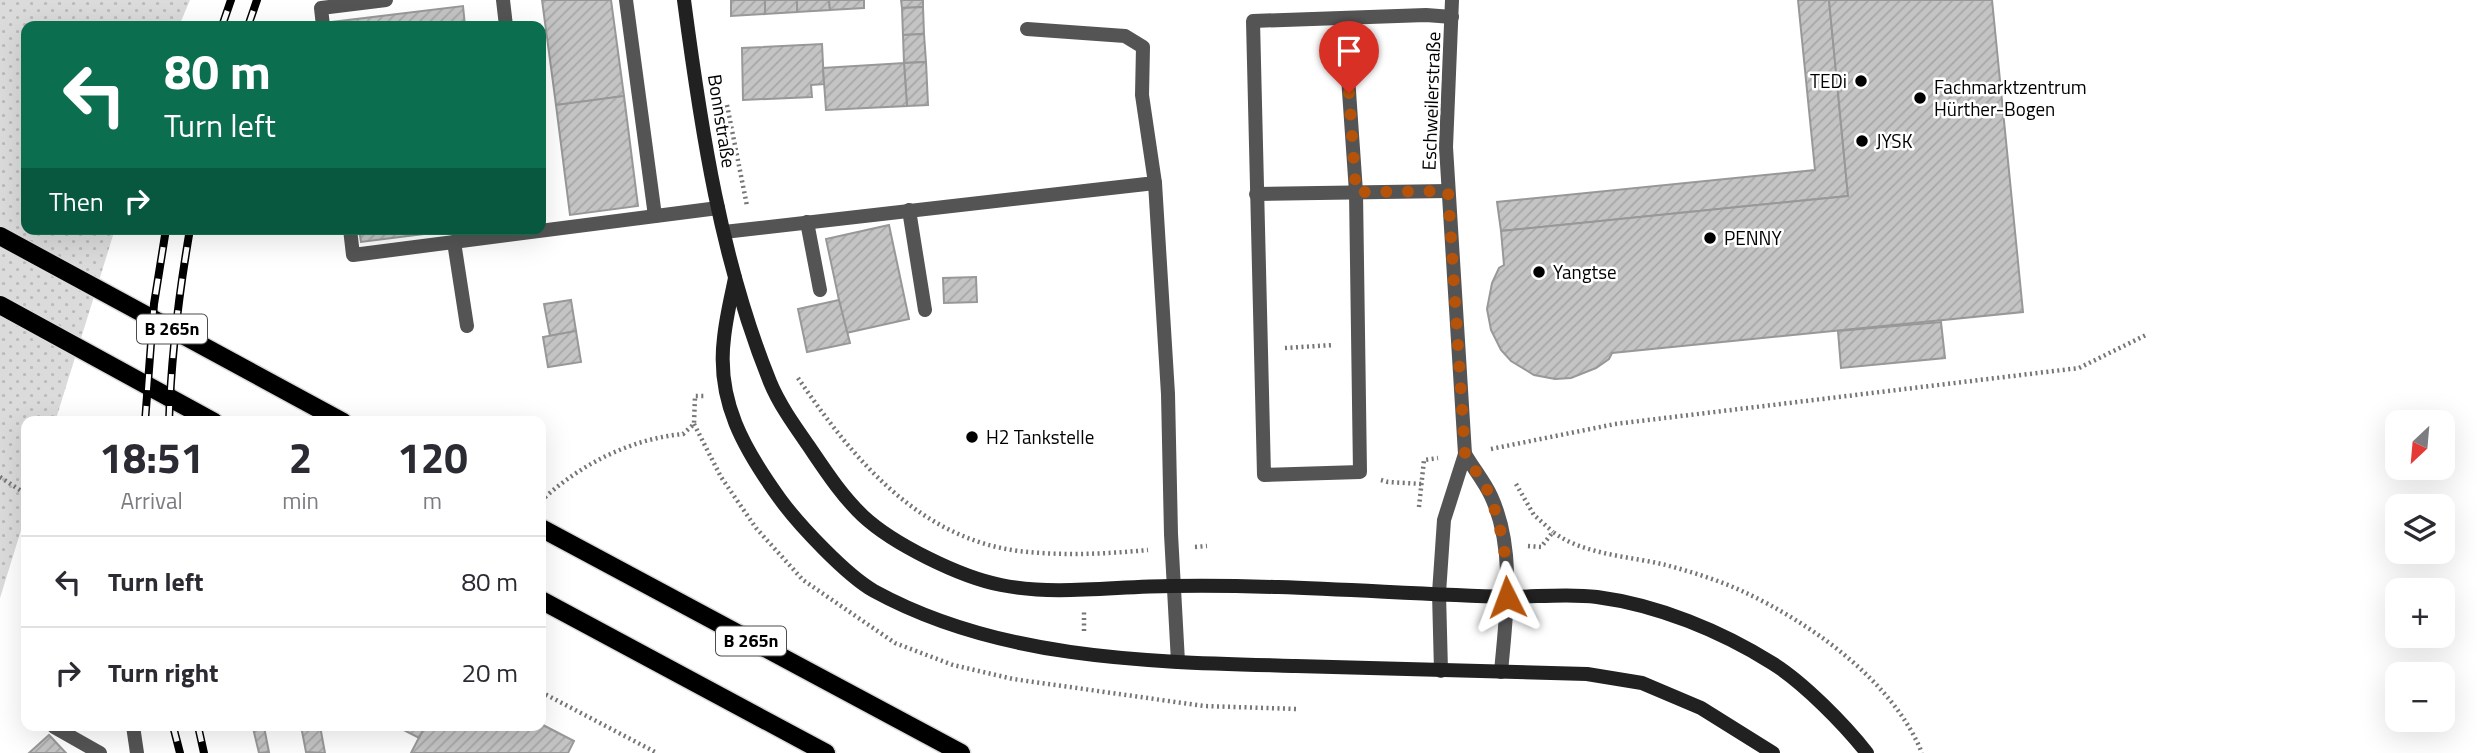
<!DOCTYPE html>
<html lang="en">
<head>
<meta charset="utf-8">
<style>
  :root { --surface:#fff; --page:#f2f2f3; --text:#2b2b33; --muted:#7c7c81; --line:#e1e1e2 }
  body { margin:0; font-family:"Titillium Web",sans-serif; background:var(--page); color:var(--text); height:100vh; display:flex; flex-direction:column; font-size:26px; white-space:nowrap }
  * { box-sizing:border-box; margin:0 }
  p { font-size:23px; color:var(--muted) }
  .icon { flex:none; width:38px; height:38px; fill:none; stroke:currentColor; stroke-width:2; stroke-linecap:round; stroke-linejoin:round }
  .map { position:relative; flex:1; overflow:hidden }
  .details { position:absolute; left:21px; top:416px; width:525px; height:315px; display:flex; flex-direction:column; background:var(--surface); border-radius:14px; box-shadow:0 7px 28px #0002 }
  .details>* { flex:none }
  .top-card { position:absolute; left:21px; top:21px; width:525px; height:214px; border-radius:14px; box-shadow:0 7px 28px #0002; background:#0b6e4f; color:#fff; overflow:hidden }
  .needle { width:46px; rotate:206deg }
  .controls { position:absolute; left:2385px; top:410px; display:grid; gap:14px }
  .controls a { display:grid; place-items:center; width:70px; height:70px; border-radius:14px; background:var(--surface); box-shadow:0 7px 28px #0002; font-size:35px }
  .pin { position:absolute; display:grid; place-items:center; width:60px; height:60px; color:#fff; margin:-72px -30px; border-radius:50% 50% 50% 0; rotate:-45deg; box-shadow:0 0 7px #0007 }
  .pin .icon { rotate:45deg }
  .me { position:absolute; width:77px; margin:-38px; rotate:357deg; stroke-linejoin:round; filter:drop-shadow(0 0 5px #0008) }
  .turn { display:flex; align-items:center; gap:24px; height:147px; padding:0 28px; font-size:32px }
  .turn .icon { width:91px; height:91px; stroke-width:2.5 }
  .turn b { display:block; font-size:49px; line-height:60px }
  .then { display:flex; align-items:center; height:66px; padding:0 28px; background:#0003; gap:14px; font-size:26px }
  .eta { display:flex; justify-content:space-evenly; align-items:center; height:119px; text-align:center }
  .eta b { font-size:42px; font-weight:700; line-height:49px }
  ul { padding:0; list-style:none }
  li { display:flex; align-items:center; gap:21px; height:91px; padding:0 28px; border-top:2px solid var(--line) }
  li div { flex:1 }
  li b { display:block; font-size:26px }
  li em { font-style:normal }
  .map>svg:first-child { display:block }
</style>
</head>
<body>
<div class="map">
<svg width="2477" height="753" viewBox="0 0 2477 753">
  <defs>
    <pattern id="grass-dots" width="8" height="8" patternUnits="userSpaceOnUse" patternTransform="scale(1.75)"><rect width="8" height="8" fill="#dbdbdb"/><path d="M2 2h.1M6 6h.1" fill="none" stroke="#bababa" stroke-width="1.8" stroke-linecap="round"/></pattern>
    <pattern id="building-hatch" width="6" height="6" patternUnits="userSpaceOnUse" patternTransform="scale(1.75)"><rect width="6" height="6" fill="#c4c4c4"/><path d="M-1 1l2-2M0 6l6-6M5 7l2-2" fill="none" stroke="#a7a7a7"/></pattern>
  </defs>
  <rect width="100%" height="100%" fill="#fff"/>
  <polygon fill="url(#grass-dots)" points="0,0 190,0 179,26 26,26 26,229 115,229 55,422 26,422 26,514 0,598"/>
  <g fill="url(#building-hatch)" stroke="#989898" stroke-width="2">
    <polygon points="542,0 611,0 624,96 556,105"/>
    <polygon points="731,0 765,0 765,14 731,16"/>
    <polygon points="765,0 797,0 797,12 765,14"/>
    <polygon points="797,0 829,0 830,10 797,12"/>
    <polygon points="829,0 864,0 864,8 830,10"/>
    <polygon points="901,0 923,0 923,7 902,8"/>
    <polygon points="1798,0 1829,0 1848,196 1501,231 1497,202 1815,170"/>
    <polygon points="1829,0 1992,0 2023,312 1612,353 1609,359 1596,368 1571,378 1555,379 1534,375 1511,361 1501,350 1491,330 1487,309 1492,283 1499,268 1504,265 1501,231 1848,196"/>
    <polygon points="463,6 465,26 332,26 332,22"/>
    <polygon points="923,7 924,34 903,35 902,8"/>
    <polygon points="924,34 926,62 904,63 903,35"/>
    <polygon points="822,44 824,84 811,85 812,97 743,100 742,48"/>
    <polygon points="926,62 928,105 907,106 904,63"/>
    <polygon points="904,63 907,106 826,110 823,68"/>
    <polygon points="624,96 638,206 570,215 556,105"/>
    <polygon points="889,225 909,319 846,333 826,239"/>
    <polygon points="359,229 464,229 361,242"/>
    <polygon points="976,277 977,302 944,303 943,278"/>
    <polygon points="571,300 576,331 550,336 544,304"/>
    <polygon points="839,300 850,343 807,352 798,309"/>
    <polygon points="1941,322 1945,358 1841,368 1838,331"/>
    <polygon points="576,331 581,362 548,367 543,337"/>
    <polygon points="541,724 574,741 568,753 411,753 425,726 541,726"/>
    <polygon points="301,726 320,726 325,753 306,752"/>
    <polygon points="396,726 425,726 419,738"/>
    <polygon points="264,727 269,752 259,753 253,728"/>
    <polygon points="49,735 66,753 29,753"/>
  </g>
  <g fill="none" stroke-linecap="round" stroke-linejoin="round">
    <defs>
      <g id="primary">
        <polyline points="0,236 343,422"/>
        <polyline points="0,305 214,422"/>
        <polyline points="541,528 961,753"/>
        <polyline points="541,600 826,753"/>
      </g>
    </defs>
    <use href="#primary" stroke="#dbdbdb" stroke-width="21"/>
    <g stroke="#767676" stroke-width="4.5" stroke-dasharray="2 3.5" stroke-linecap="butt">
      <polyline points="727,105 747,206"/>
      <polyline points="1285,348 1333,345"/>
      <path d="M798,378C852,457 917,538 1019,551C1061,556 1105,554 1148,550"/>
      <polyline points="694,424 721,477 756,528 803,580 895,643 953,665 1013,679 1204,706 1297,709"/>
      <polyline points="1491,449 1615,424 2079,368 2148,334"/>
      <polyline points="0,477 26,494"/>
      <polyline points="1381,480 1388,482 1422,484"/>
      <polyline points="1516,484 1534,515 1553,532"/>
      <path d="M541,501C579,465 630,439 683,434L694,424L695,396H704"/>
      <polyline points="1419,507 1424,460 1438,458"/>
      <path d="M1528,546L1541,547L1553,532C1584,555 1629,556 1666,565C1692,572 1718,580 1742,591C1811,623 1893,681 1922,753"/>
      <polyline points="1195,547 1207,546"/>
      <polyline points="1084,631 1084,612"/>
      <polyline points="541,692 657,753"/>
    </g>
    <g stroke="#545454" stroke-width="14">
      <polyline points="503,0 506,26"/>
      <polyline points="626,0 655,216"/>
      <polyline points="1344,19 1356,192 1360,472 1264,475 1253,21 1426,15 1452,17"/>
      <polyline points="323,26 321,8 386,0"/>
      <polyline points="1155,183 1168,394 1171,534 1178,662"/>
      <polyline points="1256,194 1448,191"/>
      <polyline points="909,210 925,310"/>
      <polyline points="807,222 820,290"/>
      <polyline points="350,229 353,255 718,208"/>
      <polyline points="724,232 1155,183 1142,95 1143,47 1125,36 1027,29"/>
      <polyline points="454,242 467,326"/>
      <polyline points="133,726 137,753"/>
      <polyline points="54,727 100,753"/>
    </g>
    <g stroke="#545454" stroke-width="14">
      <path d="M1465,454C1473,468 1484,481 1491,496C1516,550 1506,615 1501,672"/>
      <polyline points="1441,671 1439,593 1444,520 1465,454 1446,147 1452,0"/>
    </g>
    <g stroke="#212121" stroke-width="14">
      <path d="M684,0C701,129 721,261 770,382C779,404 794,425 808,445C825,470 841,495 863,516C893,544 960,577 1001,585C1056,596 1116,586 1172,586C1284,584 1396,594 1507,597C1537,597 1568,593 1597,597C1658,605 1721,631 1772,663C1803,682 1845,725 1867,753"/>
      <path d="M735,278C731,298 726,318 724,338C716,401 744,449 780,499C799,525 846,575 874,591C1002,661 1153,662 1296,666C1393,669 1490,672 1587,674L1642,683L1701,708L1773,753"/>
    </g>
    <use href="#primary" stroke="#000" stroke-width="18"/>
    <defs>
      <g id="rail">
        <polyline points="222,26 231,0"/>
        <polyline points="248,26 257,0"/>
        <polyline points="145,422 154,304 166,229"/>
        <path d="M169,422C171,357 179,293 190,229"/>
        <polyline points="173,726 180,753"/>
        <polyline points="198,726 204,753"/>
      </g>
    </defs>
    <use href="#rail" stroke="#000" stroke-width="8"/>
    <use href="#rail" stroke="#fff" stroke-width="5" stroke-dasharray="16" stroke-linecap="butt"/>
  </g>
  <g fill="none" stroke-linecap="round" stroke-linejoin="round">
    <polyline stroke="#b45309" stroke-width="12" stroke-dasharray="0 21.6" points="1349,93 1356,192 1448,191 1465,454 1491,496 1504,544 1507,597"/>
  </g>
  <g fill="#000" stroke="#fff" stroke-width="2.5">
    <circle cx="1861" cy="81" r="7"/>
    <circle cx="1920" cy="98" r="7"/>
    <circle cx="1862" cy="141" r="7"/>
    <circle cx="1710" cy="238" r="7"/>
    <circle cx="1539" cy="272" r="7"/>
    <circle cx="972" cy="437" r="7"/>
  </g>
  <g text-anchor="middle" stroke-width="5" stroke-linejoin="round" paint-order="stroke">
    <g fill="#fff" stroke="#4c4c4c" stroke-width="2">
      <rect x="137" y="314.5" width="70" height="29" rx="5"/>
      <rect x="716" y="626.5" width="70" height="29" rx="5"/>
    </g>
    <g font-size="18" font-weight="bold" fill="#000">
      <text x="172" y="335">B 265n</text>
      <text x="751" y="647">B 265n</text>
    </g>
    <g font-size="19" fill="#000" stroke="#fff" text-anchor="start">
      <text x="1847" y="88" text-anchor="end">TEDi</text>
      <text x="1934" y="94">Fachmarktzentrum<tspan x="1934" dy="22">Hürther-Bogen</tspan></text>
      <text x="1876" y="148">JYSK</text>
      <text x="1724" y="245">PENNY</text>
      <text x="1553" y="279">Yangtse</text>
      <text x="986" y="444">H2 Tankstelle</text>
    </g>
    <g font-size="19" fill="#000" stroke="#fff">
      <text transform="translate(1431 101) rotate(-88)" y="7">Eschweilerstraße</text>
      <text transform="translate(722 121) rotate(81)" y="7">Bonnstraße</text>
    </g>
  </g>
</svg>
<div class="controls">
<a><svg class="needle" viewBox="-14 -14 28 28"><path d="M0-13l5 13h-10z" fill="#e53935"/><path d="M0 13l5-13h-10z" fill="#7c7c81"/></svg></a>
<a><svg class="icon" aria-label="layers" viewBox="0 0 24 24"><path d="M12 4l9 5-9 5-9-5zM3 14l9 5 9-5"/></svg></a>
<a>+</a>
<a>−</a>
</div>
<div class="pin" style="left:1349px;top:93px;background:#d93025"><svg class="icon" aria-label="arrive" viewBox="0 0 24 24"><path d="M6 21V4h12l-3 4 3 4H6"/></svg></div>
<svg class="me" style="left:1507px;top:597px" viewBox="-20 -20 40 40"><path d="M0-17L14 15 0 8-14 15z" fill="#b45309" stroke="#fff" stroke-width="4"/></svg>
<div class="top-card">
<div class="turn"><svg class="icon" aria-label="left" viewBox="0 0 24 24"><path d="M17 20v-9H6M10 6l-5 5 5 5"/></svg><div><b>80 m</b>Turn left</div></div>
<div class="then">Then<svg class="icon" aria-label="right" viewBox="0 0 24 24"><path d="M7 20v-9h11M14 6l5 5-5 5"/></svg></div>
</div>
<section class="details">
<div class="eta">
<div><b>18:51</b><p>Arrival</p></div>
<div><b>2</b><p>min</p></div>
<div><b>120</b><p>m</p></div>
</div>
<ul>
<li><svg class="icon" aria-label="left" viewBox="0 0 24 24"><path d="M17 20v-9H6M10 6l-5 5 5 5"/></svg><div><b>Turn left</b></div><em>80 m</em></li>
<li><svg class="icon" aria-label="right" viewBox="0 0 24 24"><path d="M7 20v-9h11M14 6l5 5-5 5"/></svg><div><b>Turn right</b></div><em>20 m</em></li>
</ul>
</section>
</div>
</body>
</html>
